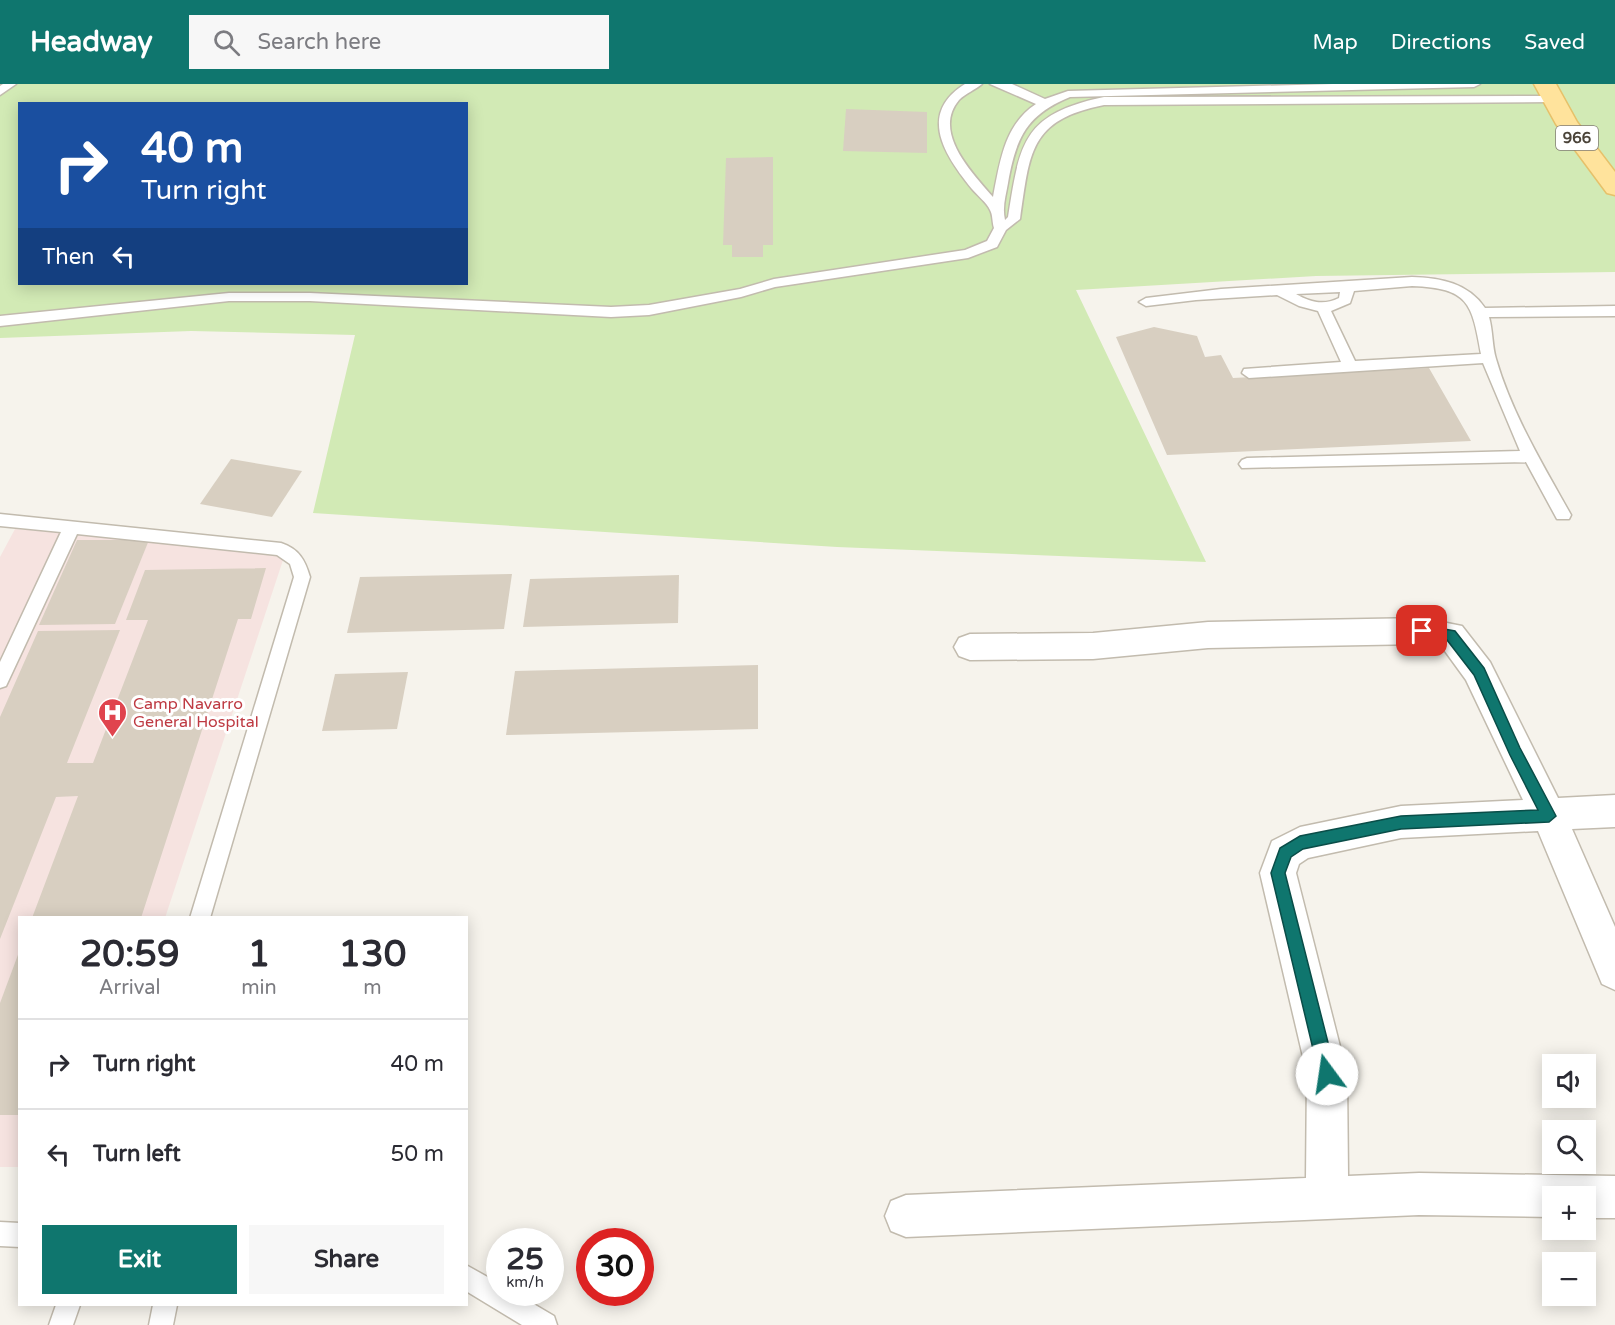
<!DOCTYPE html>
<html lang="en">
<head>
<meta charset="utf-8">
<style>
  :root { --surface:#fff; --page:#f7f7f7; --text:#2b2b33; --muted:#7c7c81; --line:#e1e1e2; --accent:#0f766e }
  body { margin:0; font-family:"Varela Round",sans-serif; background:var(--page); color:var(--text); height:100vh; display:flex; flex-direction:column; font-size:22px; white-space:nowrap }
  * { box-sizing:border-box; margin:0 }
  p { font-size:20px; color:var(--muted) }
  .icon { flex:none; width:33px; height:33px; fill:none; stroke:currentColor; stroke-width:2; stroke-linecap:round; stroke-linejoin:round }
  .map { position:relative; flex:1; overflow:hidden }
  .panel { position:absolute; left:18px; top:832px; width:450px; height:390px; display:flex; flex-direction:column; background:var(--surface); border-radius:0px; box-shadow:0 3px 15px #0003 }
  .panel>* { flex:none }
  .guide { position:absolute; left:18px; top:18px; width:450px; height:183px; border-radius:0px; box-shadow:0 3px 15px #0003; background:#1a4fa0; color:#fff; overflow:hidden }
  .tools { position:absolute; left:1542px; top:970px; display:grid; gap:12px }
  .tools a { display:grid; place-items:center; width:54px; height:54px; border-radius:0px; background:var(--surface); box-shadow:0 3px 15px #0003; font-size:30px }
  .speed { position:absolute; left:486px; top:1144px; display:flex; gap:12px; font-size:30px; font-weight:700; text-align:center }
  .speed>* { display:grid; place-content:center; width:78px; height:78px; border-radius:50%; background:var(--surface); box-shadow:0 3px 15px #0003; line-height:1 }
  .speed small { font-size:15px; font-weight:400 }
  .speed .limit { border:9px solid #d22; background:#fff; color:#111 }
  .pin { position:absolute; display:grid; place-items:center; width:51px; height:51px; color:#fff; margin:-26px; border-radius:12px; box-shadow:0 3px 9px #0006 }
  .me { position:absolute; width:66px; margin:-33px; rotate:346deg; stroke-linejoin:round; filter:drop-shadow(0 0 4px #0008) }
  .turn { display:flex; align-items:center; gap:21px; height:126px; padding:0 24px; font-size:27px }
  .turn .icon { width:78px; height:78px; stroke-width:2.5 }
  .turn b { display:block; font-size:42px; line-height:51px }
  .then { display:flex; align-items:center; height:57px; padding:0 24px; background:#0003; gap:12px; font-size:22px }
  .eta { display:flex; justify-content:space-evenly; align-items:center; height:102px; text-align:center }
  .eta b { font-size:36px; font-weight:700; line-height:42px }
  .cta { display:flex; gap:12px; margin-top:auto; padding:12px 24px }
  .cta a { flex:1; height:69px; border-radius:0px; background:var(--accent); color:#fff; font-size:24px; font-weight:700; line-height:69px; text-align:center }
  .cta a+a { background:var(--page); color:var(--text) }
  ul { padding:0; list-style:none }
  li { display:flex; align-items:center; gap:18px; height:90px; padding:0 24px; border-top:2px solid var(--line) }
  li div { flex:1 }
  li b { display:block; font-size:22px }
  li em { font-style:normal }
  header { display:flex; align-items:center; gap:36px; box-sizing:border-box; height:84px; padding:0 30px; background:var(--accent); color:#fff }
  header strong { font-size:28px }
  nav { display:flex; gap:33px; margin-inline-start:auto; font-size:21px }
  .search { width:420px; height:54px; background:var(--page); display:flex; align-items:center; gap:15px; box-sizing:border-box; padding:0 21px; border-radius:0px; color:var(--muted); font-size:22px }
  .map>svg:first-child { display:block }
</style>
</head>
<body>
<header>
<strong>Headway</strong>
<div class="search"><svg class="icon" aria-label="search" viewBox="0 0 24 24"><circle cx="10" cy="10" r="6"/><path d="M15 15l6 6"/></svg>Search here</div>
<nav><a>Map</a><a>Directions</a><a>Saved</a></nav>
</header>
<div class="map">
<svg width="1615" height="1241" viewBox="0 0 1615 1241">
  <rect width="100%" height="100%" fill="#f6f3ec"/>
  <polygon fill="#f6e3e0" points="15,445 168,456 284,473 165,834 20,834 19,1083 0,1083 0,473"/>
  <path fill="#d2eab5" fill-rule="evenodd" d="M0,0H1615V188L1316,192L1076,206L1206,478L837,463L313,429L355,251L191,247L0,254ZM20,20H466V200H20Z"/>
  <g fill="#d8cfc1">
    <polygon points="846,25 927,28 927,69 843,67"/>
    <polygon points="773,73 773,161 763,161 763,173 732,173 732,161 723,161 726,74"/>
    <polygon points="1154,243 1197,252 1205,273 1221,271 1233,294 1429,284 1471,357 1167,371 1116,253"/>
    <polygon points="231,375 302,387 272,433 200,420"/>
    <polygon points="77,456 149,456 115,540 39,541"/>
    <polygon points="266,484 251,535 238,535 141,834 32,834 78,712 56,713 0,855 0,633 38,547 120,546 67,679 93,679 148,536 126,536 145,486"/>
    <polygon points="512,490 504,545 347,549 360,493"/>
    <polygon points="679,491 678,539 523,543 530,495"/>
    <polygon points="758,581 758,645 506,651 515,587"/>
    <polygon points="408,588 397,645 322,647 335,590"/>
    <polygon points="19,868 20,1031 0,1031 0,919"/>
  </g>
  <g fill="none" stroke-linecap="round" stroke-linejoin="round">
    <defs>
      <g id="service">
        <polygon points="3,0 16,0 0,11 0,2"/>
        <path d="M965,0H982C975,6 966,9 959,16C932,48 972,89 993,113C1000,78 1004,41 1036,20L990,0H1012L1045,15L1068,7L1333,0H1480L1474,3L1070,13C1026,31 1016,54 1008,99C1006,111 1002,123 1005,136L1008,133C1020,58 1023,30 1104,13L1552,12L1558,15L1552,18L1104,21C1029,36 1030,68 1020,135L1006,146L997,163L968,174L775,203L741,213L649,231L611,233L310,217H229L0,242V232L229,209H310L611,223L649,221L740,205L774,195L965,166L987,157L994,144C992,138 993,131 990,126C987,119 977,111 972,105C945,72 917,30 965,0Z"/>
        <path d="M1412,193C1441,194 1468,199 1485,224L1615,222V232L1489,233C1493,247 1492,262 1496,275C1512,330 1543,381 1571,431L1569,435H1557L1526,378L1242,384L1239,380L1242,376L1247,374L1520,367L1483,279L1249,294L1242,289L1244,285L1341,278L1318,227L1299,222L1277,211L1196,216L1146,222L1139,218L1146,214L1221,205ZM1412,202C1469,204 1472,219 1481,270L1355,277L1331,227L1350,219L1354,207ZM1340,208L1339,214C1323,222 1310,218 1296,210Z"/>
        <path d="M0,430L281,459C299,465 305,476 310,493L210,834H190L294,493L290,480L277,471L77,450L6,602L0,604V578L61,448L0,442Z"/>
        <polygon points="0,1138 20,1139 20,1163 0,1162"/>
        <polygon points="466,1181 500,1200 500,1209 515,1209 554,1232 557,1241 522,1241 466,1207"/>
        <polygon points="56,1221 80,1221 73,1241 49,1241"/>
        <polygon points="153,1221 177,1221 173,1241 149,1241"/>
      </g>
      <polygon id="minor" points="1422,534 1462,542 1490,578 1558,714 1615,711 1615,743 1572,745 1615,843 1615,906 1602,900 1538,747 1401,754 1308,774 1299,780 1296,789 1347,990 1348,1092 1419,1089 1615,1092 1615,1134 1586,1134 1586,1113 1552,1113 1552,1133 1419,1131 906,1153 891,1147 885,1132 891,1117 906,1111 1306,1094 1307,990 1260,789 1272,757 1300,743 1401,722 1523,716 1466,596 1442,563 1422,560 1208,564 1093,575 970,576 959,572 954,563 959,554 970,550 1093,549 1208,538"/>
      <polygon id="primary" points="1534,0 1556,0 1577,38 1615,88 1615,111 1607,109 1556,40"/>
    </defs>
    <use href="#service" stroke="#c2bbae" stroke-width="3"/>
    <use href="#minor" stroke="#c2bbae" stroke-width="3"/>
    <use href="#primary" stroke="#e6c16a" stroke-width="3"/>
    <use href="#service" fill="#fff" fill-rule="evenodd"/>
    <use href="#minor" fill="#fff" fill-rule="evenodd"/>
    <use href="#primary" fill="#ffe39c" fill-rule="evenodd"/>
  </g>
  <polygon fill="#0f766e" stroke="#0a4d48" stroke-width="1.5" points="1422,541 1455,547 1484,584 1520,664 1556,732 1549,738 1401,745 1303,765 1291,773 1285,789 1336,990 1333,996 1327,999 1321,996 1319,990 1271,789 1280,764 1300,752 1401,732 1538,726 1510,671 1474,591 1447,556 1417,550 1415,547"/>
  <defs>
    <symbol id="hospital-pin" viewBox="-11 -11 22 30"><path d="M0 17L-7.5 6A9.5 9.5 0 1 1 7.5 6Z" fill="#e0444e" stroke="#fff"/><path d="M-5-5h3v3.5h4V-5h3V5h-3V1.5h-4V5h-3Z" fill="#fff"/></symbol>
  </defs>
  <g fill-rule="evenodd">
    <use href="#hospital-pin" x="96" y="612" width="33" height="45"/>
  </g>
  <g text-anchor="middle" stroke-width="6" stroke-linejoin="round" paint-order="stroke">
    <rect fill="#fff" stroke="#817c74" stroke-width="1.5" x="1556" y="42" width="42" height="24" rx="4.5"/>
    <g font-size="15" font-weight="bold" fill="#4b4439">
      <text x="1577" y="59">966</text>
    </g>
    <g font-size="16" fill="#be3a42" stroke="#fff" text-anchor="start">
      <text x="133" y="625">Camp Navarro<tspan x="133" dy="18">General Hospital</tspan></text>
    </g>
  </g>
</svg>
<div class="tools">
<a><svg class="icon" aria-label="sound" viewBox="0 0 24 24"><path d="M4 9h4l5-4v14l-5-4H4zM17 9q2 3 0 6"/></svg></a>
<a><svg class="icon" aria-label="search" viewBox="0 0 24 24"><circle cx="10" cy="10" r="6"/><path d="M15 15l6 6"/></svg></a>
<a>+</a>
<a>−</a>
</div>
<div class="speed"><div>25<small>km/h</small></div><div class="limit">30</div></div>
<div class="pin" style="left:1422px;top:547px;background:#d93025"><svg class="icon" aria-label="arrive" viewBox="0 0 24 24"><path d="M6 21V4h12l-3 4 3 4H6"/></svg></div>
<svg class="me" style="left:1327px;top:990px" viewBox="-20 -20 40 40"><circle r="19" fill="#fff"/><path d="M0-13L10 11 0 6-10 11z" fill="#0f766e"/></svg>
<div class="guide">
<div class="turn"><svg class="icon" aria-label="right" viewBox="0 0 24 24"><path d="M7 20v-9h11M14 6l5 5-5 5"/></svg><div><b>40 m</b>Turn right</div></div>
<div class="then">Then<svg class="icon" aria-label="left" viewBox="0 0 24 24"><path d="M17 20v-9H6M10 6l-5 5 5 5"/></svg></div>
</div>
<section class="panel">
<div class="eta">
<div><b>20:59</b><p>Arrival</p></div>
<div><b>1</b><p>min</p></div>
<div><b>130</b><p>m</p></div>
</div>
<ul>
<li><svg class="icon" aria-label="right" viewBox="0 0 24 24"><path d="M7 20v-9h11M14 6l5 5-5 5"/></svg><div><b>Turn right</b></div><em>40 m</em></li>
<li><svg class="icon" aria-label="left" viewBox="0 0 24 24"><path d="M17 20v-9H6M10 6l-5 5 5 5"/></svg><div><b>Turn left</b></div><em>50 m</em></li>
</ul>
<div class="cta"><a>Exit</a><a>Share</a></div>
</section>
</div>
</body>
</html>
